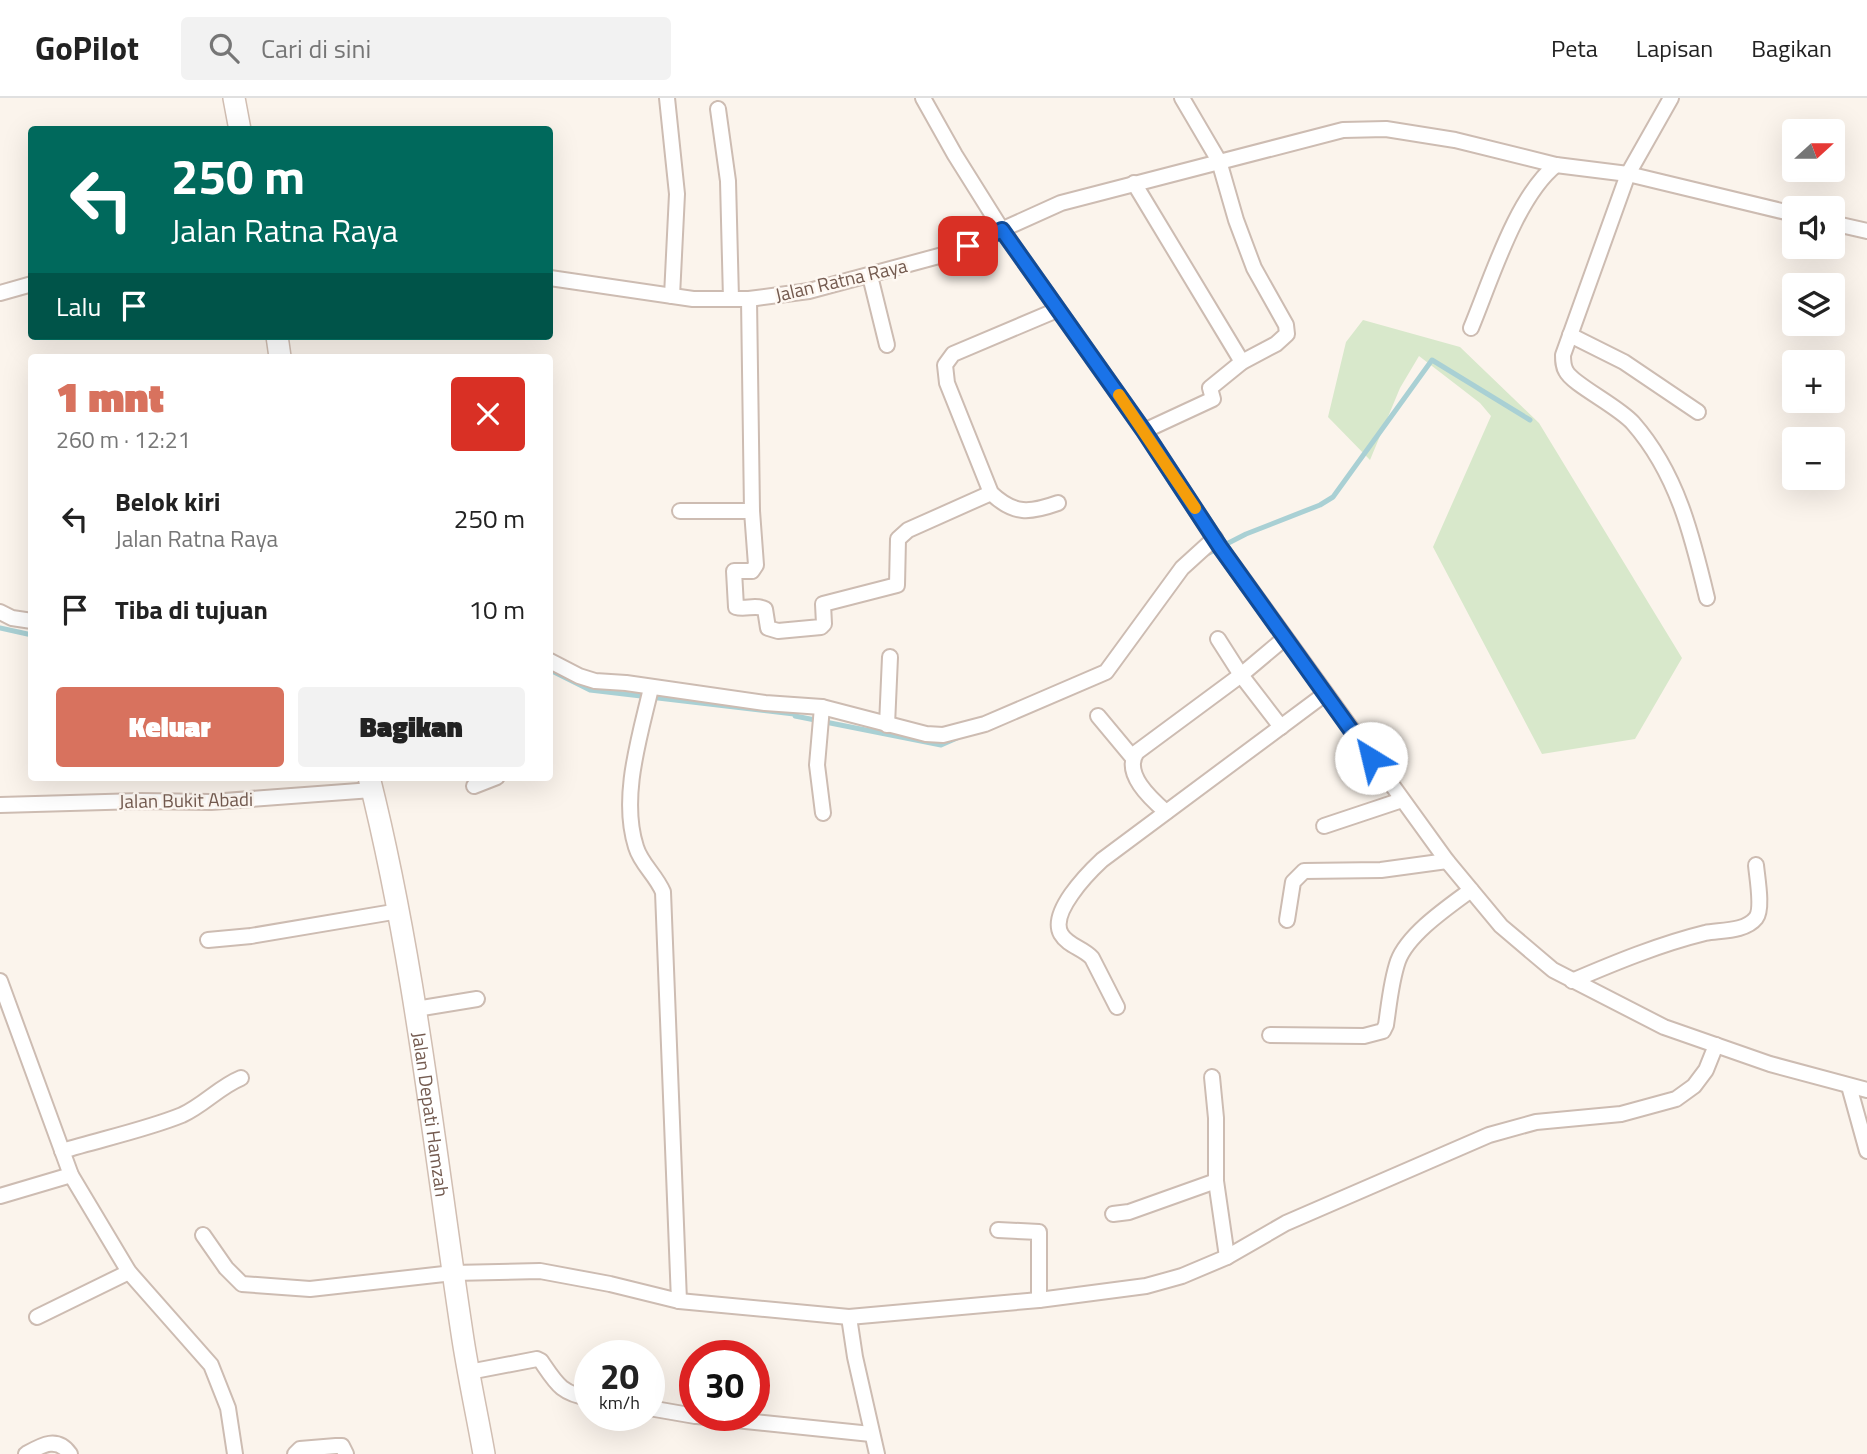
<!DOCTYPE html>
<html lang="id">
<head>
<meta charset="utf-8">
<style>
  :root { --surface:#fff; --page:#f2f2f2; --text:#222; --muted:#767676; --line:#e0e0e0; --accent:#d8725e }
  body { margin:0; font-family:"Titillium Web",sans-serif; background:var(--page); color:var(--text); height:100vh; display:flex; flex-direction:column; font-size:26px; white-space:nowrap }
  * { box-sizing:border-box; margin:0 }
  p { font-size:23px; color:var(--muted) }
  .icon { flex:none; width:38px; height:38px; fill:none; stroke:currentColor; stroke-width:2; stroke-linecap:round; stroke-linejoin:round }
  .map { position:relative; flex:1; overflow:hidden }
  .details { position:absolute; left:28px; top:256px; width:525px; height:427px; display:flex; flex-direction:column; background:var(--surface); border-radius:7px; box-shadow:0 7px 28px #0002 }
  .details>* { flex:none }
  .banner { position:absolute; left:28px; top:28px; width:525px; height:214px; border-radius:7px; box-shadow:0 7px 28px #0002; background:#00695c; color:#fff; overflow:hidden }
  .needle { width:46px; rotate:69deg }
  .tools { position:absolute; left:1782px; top:21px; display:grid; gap:14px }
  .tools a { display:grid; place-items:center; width:63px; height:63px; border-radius:7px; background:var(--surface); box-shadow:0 7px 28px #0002; font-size:35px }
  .speed { position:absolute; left:574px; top:1242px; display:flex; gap:14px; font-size:35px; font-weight:700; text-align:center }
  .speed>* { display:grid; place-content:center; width:91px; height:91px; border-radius:50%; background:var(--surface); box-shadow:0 7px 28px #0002; line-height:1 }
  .speed small { font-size:18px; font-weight:400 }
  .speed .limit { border:10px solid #d22; background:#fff; color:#111 }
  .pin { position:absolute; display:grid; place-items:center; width:60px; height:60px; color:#fff; margin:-30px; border-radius:14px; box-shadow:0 4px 10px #0006 }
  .me { position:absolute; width:77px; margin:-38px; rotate:324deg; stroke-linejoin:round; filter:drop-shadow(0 0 5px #0008) }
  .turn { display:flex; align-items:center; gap:24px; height:147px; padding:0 28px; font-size:32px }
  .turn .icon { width:91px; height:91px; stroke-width:2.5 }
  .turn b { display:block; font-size:49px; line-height:60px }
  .then { display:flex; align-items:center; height:66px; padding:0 28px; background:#0003; gap:14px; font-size:26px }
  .round { display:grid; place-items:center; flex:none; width:74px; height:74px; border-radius:7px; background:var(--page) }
  .head { display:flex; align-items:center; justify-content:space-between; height:119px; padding:0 28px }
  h1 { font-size:42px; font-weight:800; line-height:52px; color:var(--accent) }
  .primary-button { display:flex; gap:14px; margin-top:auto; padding:14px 28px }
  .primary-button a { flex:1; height:80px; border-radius:7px; background:var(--accent); color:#fff; font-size:28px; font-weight:800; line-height:80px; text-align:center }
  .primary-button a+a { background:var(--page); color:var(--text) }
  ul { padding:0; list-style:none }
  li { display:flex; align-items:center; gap:21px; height:91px; padding:0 28px }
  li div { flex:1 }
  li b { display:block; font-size:26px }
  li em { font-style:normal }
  header { display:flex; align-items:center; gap:42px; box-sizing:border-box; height:98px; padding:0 35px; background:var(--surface); border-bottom:2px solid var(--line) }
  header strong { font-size:33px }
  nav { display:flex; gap:38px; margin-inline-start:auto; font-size:24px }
  .search { width:490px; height:63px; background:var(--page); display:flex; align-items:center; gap:18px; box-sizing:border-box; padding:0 24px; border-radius:7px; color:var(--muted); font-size:26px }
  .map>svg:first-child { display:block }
</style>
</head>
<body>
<header>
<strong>GoPilot</strong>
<div class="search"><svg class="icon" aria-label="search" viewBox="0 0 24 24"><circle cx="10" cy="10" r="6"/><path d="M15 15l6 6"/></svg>Cari di sini</div>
<nav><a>Peta</a><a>Lapisan</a><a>Bagikan</a></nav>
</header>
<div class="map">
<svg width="1867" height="1356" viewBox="0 0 1867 1356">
  <rect width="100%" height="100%" fill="#fbf4ec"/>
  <polygon fill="#d8e8cb" points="1363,222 1460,249 1539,325 1682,560 1635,641 1542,656 1433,449 1491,318 1480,305 1419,258 1400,290 1370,362 1328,319 1346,244"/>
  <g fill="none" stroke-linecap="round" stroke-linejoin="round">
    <g stroke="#a9d0d4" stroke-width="5">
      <polyline points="1205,457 1246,436 1320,407 1333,399 1432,262 1530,322"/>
      <polyline points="0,530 32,537"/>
      <polyline points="550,572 590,592 794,616 795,618 941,647 957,640"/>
    </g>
    <defs>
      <g id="minor">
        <polyline points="667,0 677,96 672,198"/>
        <polyline points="923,0 955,57 1002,132 1144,333 1220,449 1447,763 1501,828 1553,872 1664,929 1770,966 1867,992"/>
        <path d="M1671,0L1628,76L1563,257C1563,263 1563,268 1566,273C1572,286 1618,308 1633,325C1677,375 1692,437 1707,500"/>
        <polyline points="718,11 728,83 731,201"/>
        <polyline points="1134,85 1242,264"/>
        <polyline points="1832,125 1867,133"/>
        <polyline points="870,178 887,247"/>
        <polyline points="550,180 693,201 749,201 809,193 950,155 1061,105 1343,32 1386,31 1455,42 1556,67 1628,76 1794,116"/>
        <polyline points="0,195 32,186"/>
        <path d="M749,201L752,413L756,467L752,473H734L736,509C745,512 756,506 765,511L768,530L778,533L821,529L824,526L823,506L897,487L898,441L908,432L991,395"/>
        <path d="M1057,212L953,256L945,267L947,285L991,395C1014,417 1030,415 1058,405"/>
        <path d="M1471,230C1491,182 1516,99 1556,67"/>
        <polyline points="1570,237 1624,264 1698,314"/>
        <polyline points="1144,333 1213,301 1210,290 1242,264 1276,246 1287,236 1286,227 1254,170 1236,122 1219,63 1182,0"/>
        <polyline points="680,413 752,413"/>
        <polyline points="0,514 12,520 32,523"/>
        <polyline points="1218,541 1241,577 1281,629"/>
        <polyline points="550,563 579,578 595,583 626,585 765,605 822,609 926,636 943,637 985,626 1106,574 1182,470 1215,440"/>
        <path d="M651,590C640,638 620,699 636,749C641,766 656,777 663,794L679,1203"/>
        <polyline points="822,609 817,667 823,715"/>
        <polyline points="1098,618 1133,660"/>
        <polyline points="887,627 890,559"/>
        <polyline points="474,688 497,679"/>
        <polyline points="0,707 140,703 211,704 372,692"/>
        <path d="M1166,714C1151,701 1122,675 1137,654L1241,577L1285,540"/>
        <polyline points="1324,728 1402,702"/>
        <polyline points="1287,822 1293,784 1304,773 1381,772 1447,763"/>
        <polyline points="208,842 251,838 399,813"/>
        <polyline points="0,883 71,1077 129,1174 211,1267 228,1310 235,1356"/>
        <path d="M1572,883C1614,865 1660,846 1705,835C1720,832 1745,834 1756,820C1763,811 1757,779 1756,767"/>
        <path d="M1117,909L1092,860C1083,850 1068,848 1061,836C1049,815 1087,776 1102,762L1325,596"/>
        <polyline points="416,911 477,901"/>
        <path d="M1270,937L1364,938L1383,933L1386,927C1389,907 1391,883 1398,863C1408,836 1448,809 1471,792"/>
        <polyline points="1212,979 1216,1020 1216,1083 1227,1159"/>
        <polyline points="1849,988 1867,1053"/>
        <path d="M62,1053C101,1041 145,1032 182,1017C204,1007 219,989 241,980"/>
        <polyline points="0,1098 71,1077"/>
        <polyline points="1113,1116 1129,1114 1216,1083"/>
        <polyline points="998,1132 1039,1134 1039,1202"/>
        <polyline points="203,1137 226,1170 242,1186 310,1191 453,1175 540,1173 610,1186 679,1203 849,1219 1039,1202 1146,1188 1182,1178 1227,1159 1286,1125 1489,1037 1536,1024 1621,1016 1676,1001 1694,988 1706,972 1716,947"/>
        <polyline points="37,1219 129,1174"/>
        <polyline points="849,1219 855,1259 877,1356"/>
        <path d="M469,1274L537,1261L541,1263C556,1285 561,1296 590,1300"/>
        <polyline points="649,1310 695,1318"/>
        <polyline points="697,1318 871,1336"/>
        <path d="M26,1356C42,1347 57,1338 70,1356"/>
        <polyline points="295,1356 300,1351 336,1348 342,1348 346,1356"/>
      </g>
      <g id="secondary">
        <polyline points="234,0 240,32"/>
        <polyline points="277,238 280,259"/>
        <path id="s1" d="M369,679C415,862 434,1049 462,1235C468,1276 477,1316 484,1356"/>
      </g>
    </defs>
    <use href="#minor" stroke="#cdbcb2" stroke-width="18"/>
    <use href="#secondary" stroke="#d1beb2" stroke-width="24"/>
    <use href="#minor" stroke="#fff" stroke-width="14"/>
    <use href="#secondary" stroke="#fff" stroke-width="21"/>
  </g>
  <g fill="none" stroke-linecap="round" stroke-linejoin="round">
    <defs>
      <polyline id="route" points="968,148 1002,132 1144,333 1220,449 1371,660"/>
    </defs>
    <use href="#route" stroke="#114b97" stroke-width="18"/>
    <use href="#route" stroke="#1a73e8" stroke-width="12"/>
    <polyline stroke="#f59e0b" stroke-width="12" points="1119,297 1195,410"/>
  </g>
  <g text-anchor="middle" stroke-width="5" stroke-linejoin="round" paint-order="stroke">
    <g font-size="19" fill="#745b50" stroke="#fef8f2">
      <text transform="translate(841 182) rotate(-13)" y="7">Jalan Ratna Raya</text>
      <text transform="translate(186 702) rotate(-1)" y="7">Jalan Bukit Abadi</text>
      <text dy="7" stroke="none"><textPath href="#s1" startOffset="343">Jalan Depati Hamzah</textPath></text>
    </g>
  </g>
</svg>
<div class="tools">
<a><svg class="needle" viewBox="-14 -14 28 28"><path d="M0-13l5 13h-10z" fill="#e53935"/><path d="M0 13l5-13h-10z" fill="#767676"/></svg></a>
<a><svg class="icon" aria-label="sound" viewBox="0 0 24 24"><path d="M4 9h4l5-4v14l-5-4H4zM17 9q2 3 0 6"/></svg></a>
<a><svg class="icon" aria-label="layers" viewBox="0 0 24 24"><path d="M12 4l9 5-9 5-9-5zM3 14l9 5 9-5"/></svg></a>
<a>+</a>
<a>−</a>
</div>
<div class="speed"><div>20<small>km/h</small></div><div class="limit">30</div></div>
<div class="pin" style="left:968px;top:148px;background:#d93025"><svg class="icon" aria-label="arrive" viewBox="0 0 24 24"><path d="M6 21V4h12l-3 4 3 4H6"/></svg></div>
<svg class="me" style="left:1371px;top:660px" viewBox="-20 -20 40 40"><circle r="19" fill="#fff"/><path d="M0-13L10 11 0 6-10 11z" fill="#1a73e8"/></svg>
<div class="banner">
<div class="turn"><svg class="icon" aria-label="left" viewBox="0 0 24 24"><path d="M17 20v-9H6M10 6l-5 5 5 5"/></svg><div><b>250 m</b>Jalan Ratna Raya</div></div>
<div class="then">Lalu<svg class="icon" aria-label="arrive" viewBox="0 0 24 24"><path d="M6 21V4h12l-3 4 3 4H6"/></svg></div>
</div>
<section class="details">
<div class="head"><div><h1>1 mnt</h1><p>260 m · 12:21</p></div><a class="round" style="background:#d93025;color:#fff"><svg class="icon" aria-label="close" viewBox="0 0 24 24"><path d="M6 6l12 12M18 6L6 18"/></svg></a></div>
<ul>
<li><svg class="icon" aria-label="left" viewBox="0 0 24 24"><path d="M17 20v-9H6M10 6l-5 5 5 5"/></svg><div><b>Belok kiri</b><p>Jalan Ratna Raya</p></div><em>250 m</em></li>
<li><svg class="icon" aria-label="arrive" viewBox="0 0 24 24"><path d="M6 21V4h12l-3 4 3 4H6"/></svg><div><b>Tiba di tujuan</b></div><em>10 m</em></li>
</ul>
<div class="primary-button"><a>Keluar</a><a>Bagikan</a></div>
</section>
</div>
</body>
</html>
